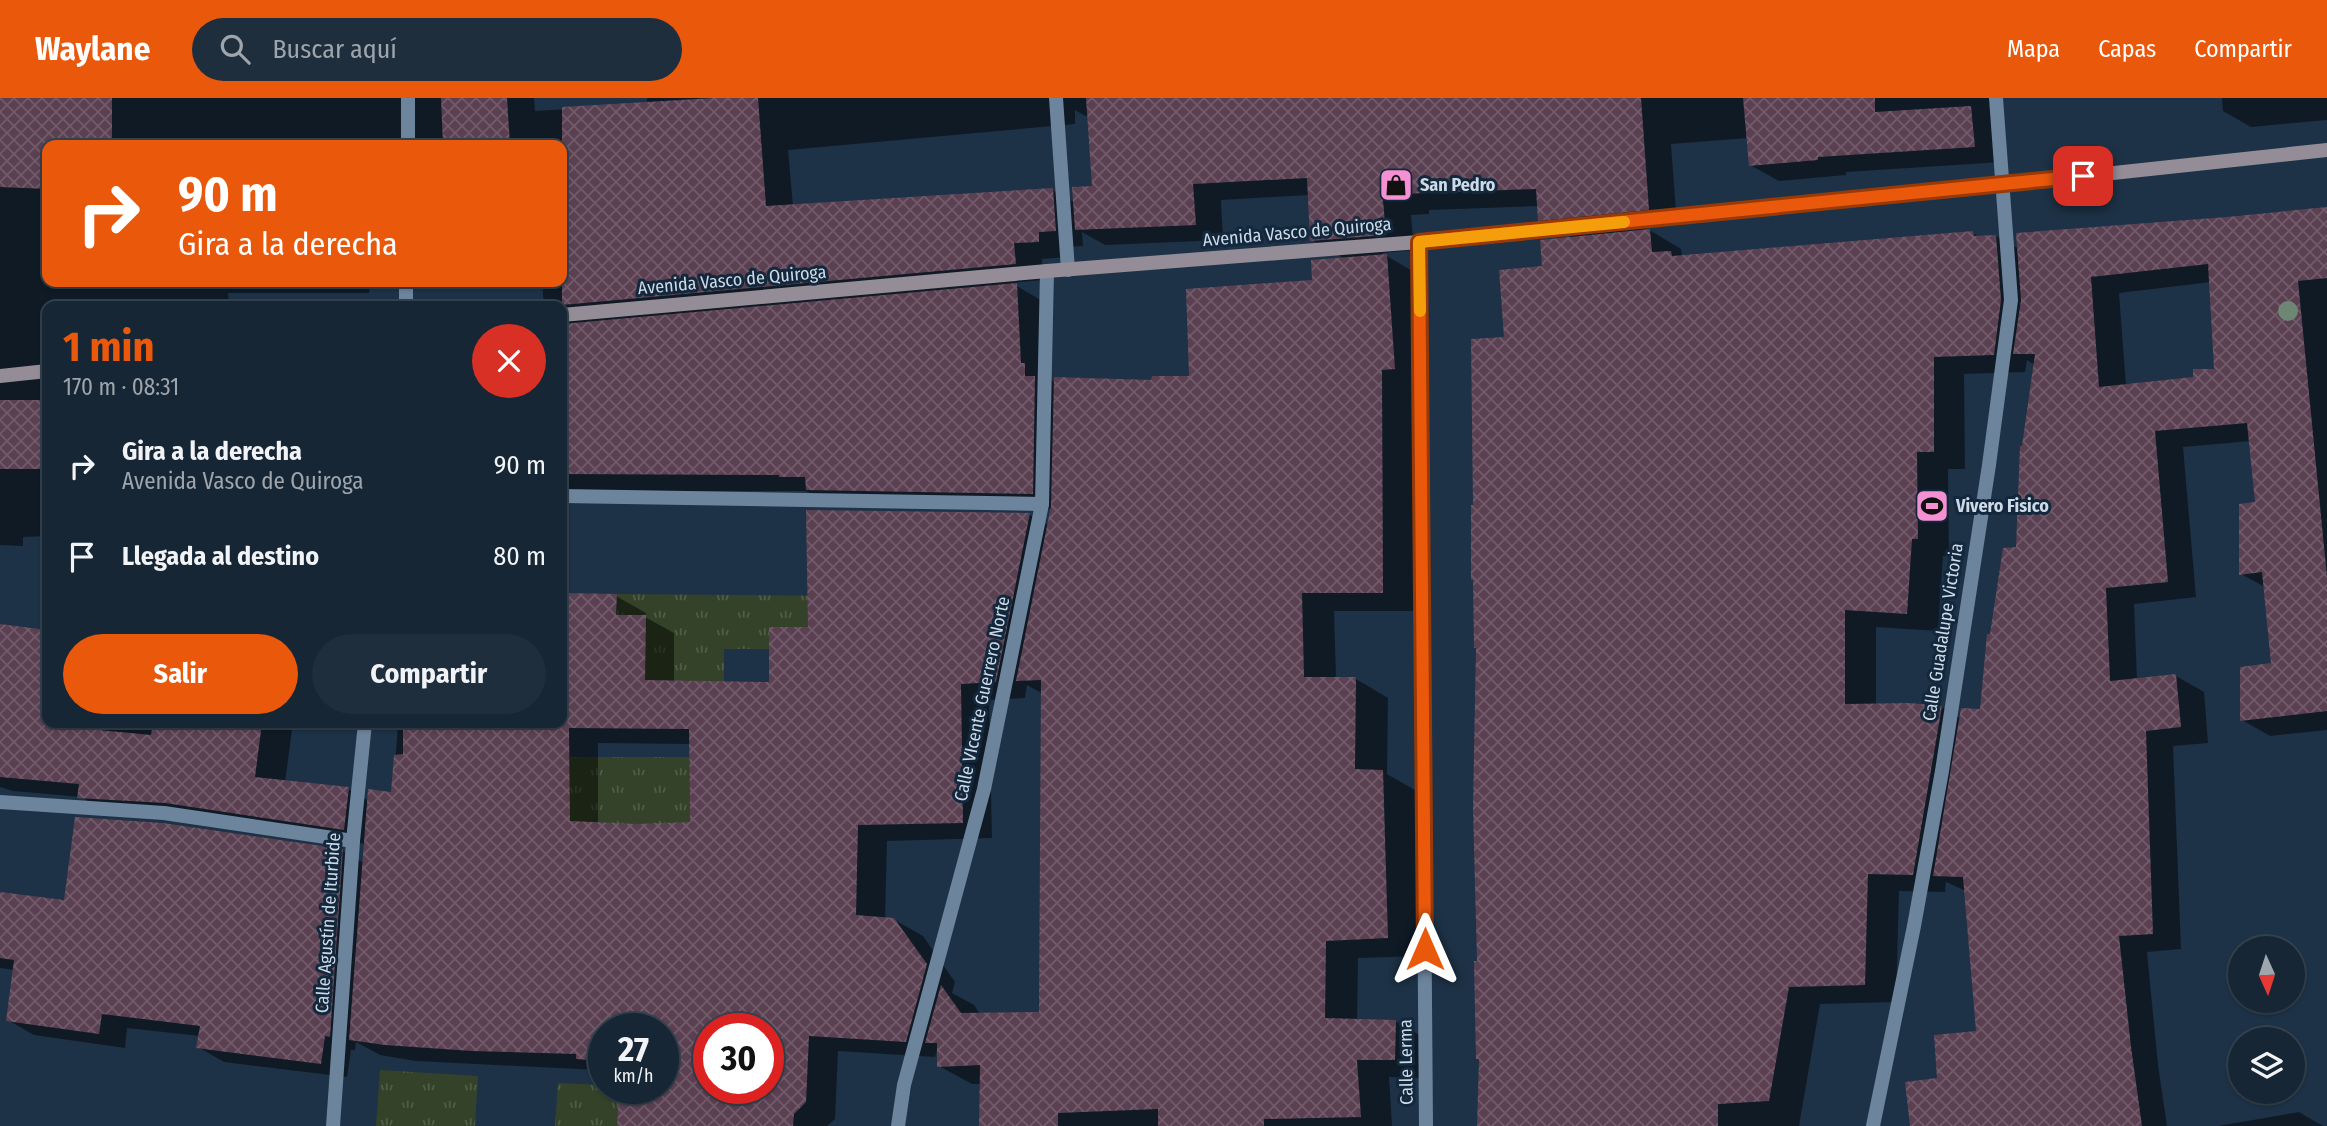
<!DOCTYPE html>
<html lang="es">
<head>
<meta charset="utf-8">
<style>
  :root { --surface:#162634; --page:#1f2e3c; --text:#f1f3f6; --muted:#9ea5ac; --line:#35434f; --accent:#ea580c }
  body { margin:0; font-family:"Fira Sans Condensed",sans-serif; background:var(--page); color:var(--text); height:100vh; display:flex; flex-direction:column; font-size:26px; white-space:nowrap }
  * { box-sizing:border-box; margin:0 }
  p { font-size:23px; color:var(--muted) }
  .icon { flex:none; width:38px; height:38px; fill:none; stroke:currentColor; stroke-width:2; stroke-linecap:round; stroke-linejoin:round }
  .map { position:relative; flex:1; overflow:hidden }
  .drawer { position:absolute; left:42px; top:203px; width:525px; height:427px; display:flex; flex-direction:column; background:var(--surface); border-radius:14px; box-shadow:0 2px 5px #0004,0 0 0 2px var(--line) }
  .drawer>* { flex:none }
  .hud { position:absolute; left:42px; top:42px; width:525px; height:147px; border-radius:14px; box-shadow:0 2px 5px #0004,0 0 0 2px var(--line); background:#ea580c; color:#fff; overflow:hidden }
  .needle { width:46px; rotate:177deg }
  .buttons { position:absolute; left:2228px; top:838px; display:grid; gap:14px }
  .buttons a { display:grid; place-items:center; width:77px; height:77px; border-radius:50%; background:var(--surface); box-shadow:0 2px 5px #0004,0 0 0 2px var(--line); font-size:35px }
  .speed { position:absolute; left:588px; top:915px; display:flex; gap:14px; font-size:35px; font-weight:700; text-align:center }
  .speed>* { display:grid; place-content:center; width:91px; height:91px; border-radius:50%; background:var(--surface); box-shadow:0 2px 5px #0004,0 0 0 2px var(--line); line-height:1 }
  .speed small { font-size:18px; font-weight:400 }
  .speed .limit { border:10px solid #d22; background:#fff; color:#111 }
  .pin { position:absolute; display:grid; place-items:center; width:60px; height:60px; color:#fff; margin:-30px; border-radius:14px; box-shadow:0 4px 10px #0006 }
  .me { position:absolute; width:77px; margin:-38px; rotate:0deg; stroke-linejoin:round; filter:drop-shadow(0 0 5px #0008) }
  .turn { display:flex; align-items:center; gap:24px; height:147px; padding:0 21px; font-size:32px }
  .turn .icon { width:91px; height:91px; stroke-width:2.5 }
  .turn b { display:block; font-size:49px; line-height:60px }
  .round { display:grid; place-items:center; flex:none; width:74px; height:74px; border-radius:37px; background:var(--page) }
  .summary { display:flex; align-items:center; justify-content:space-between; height:119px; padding:0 21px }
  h1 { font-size:42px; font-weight:700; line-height:52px; color:var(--accent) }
  .button { display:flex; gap:14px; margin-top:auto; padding:14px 21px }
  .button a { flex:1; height:80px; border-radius:42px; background:var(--accent); color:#fff; font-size:28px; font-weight:700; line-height:80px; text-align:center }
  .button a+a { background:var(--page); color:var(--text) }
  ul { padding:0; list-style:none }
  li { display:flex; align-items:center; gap:21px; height:91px; padding:0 21px }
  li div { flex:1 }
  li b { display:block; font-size:26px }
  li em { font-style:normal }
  header { display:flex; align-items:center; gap:42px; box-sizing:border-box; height:98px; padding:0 35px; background:var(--accent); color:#fff }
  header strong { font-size:33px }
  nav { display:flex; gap:38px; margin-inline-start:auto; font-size:24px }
  .search { width:490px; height:63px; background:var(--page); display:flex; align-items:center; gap:18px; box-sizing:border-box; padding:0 24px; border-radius:38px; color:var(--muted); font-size:26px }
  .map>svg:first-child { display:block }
</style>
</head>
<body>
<header>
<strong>Waylane</strong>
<div class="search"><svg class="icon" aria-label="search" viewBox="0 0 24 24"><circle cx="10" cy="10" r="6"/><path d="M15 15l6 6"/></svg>Buscar aquí</div>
<nav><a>Mapa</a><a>Capas</a><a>Compartir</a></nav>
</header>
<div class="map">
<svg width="2327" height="1028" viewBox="0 0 2327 1028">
  <defs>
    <pattern id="grass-tufts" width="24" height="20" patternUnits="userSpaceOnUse" patternTransform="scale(1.75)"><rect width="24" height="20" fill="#344229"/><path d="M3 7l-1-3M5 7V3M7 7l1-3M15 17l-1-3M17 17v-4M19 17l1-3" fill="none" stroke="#505d48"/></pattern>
    <pattern id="building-cross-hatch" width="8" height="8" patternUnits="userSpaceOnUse" patternTransform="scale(1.75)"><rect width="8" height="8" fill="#5b4052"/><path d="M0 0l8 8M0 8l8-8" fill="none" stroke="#715b6b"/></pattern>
  </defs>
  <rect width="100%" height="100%" fill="#1d3246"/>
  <g fill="url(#grass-tufts)">
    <polygon points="617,496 839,498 839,539 799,529 769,529 773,551 724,551 724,584 645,583 646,517 616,517"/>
    <polygon points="570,659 689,659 690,727 570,728"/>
    <polygon points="380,972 478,978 475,1028 376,1028"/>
    <polygon points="558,985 604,987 604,990 624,991 618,1008 617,1028 555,1028"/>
  </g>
  <g fill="#0007" fill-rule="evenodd">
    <path d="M0,0H534L535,13L647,6V0H1997L2003,64L1846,74V77L1779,83L1750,67L1748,40L1671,46L1677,127L1646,130L1681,151L1682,159L1973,135L1981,140L1996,138L2019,151L2327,111V632L2270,638L2242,622L2273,567L2265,489L2241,476L2257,406L2251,343L2183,349L2196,499L2134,506L2137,582L2176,578L2204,594L2208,645L2173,648L2181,851L2147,854L2158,967L2167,1028H1912L1939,982L1978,934L1966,793L1946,784L1945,794L1899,793L1896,904L1820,906L1799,1028H1478L1480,962L1477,960L1478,550L1475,409L1505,241L1544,170L1573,140L1540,122L1539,108L1429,112V116L1411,117L1414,152L1382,155L1419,177L1414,290L1415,513H1334L1336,581H1356L1388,600L1387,676L1415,692L1420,858L1358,860L1357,923H1395L1428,942L1427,980L1389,979L1392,1028H981L982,986H972L939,968L938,949L935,959L838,953L835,1021L827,1028H618L663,990V931H604V975L598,972L416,963L380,957L356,944L355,952H351L347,979L224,964L198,949L200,938L127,930L125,950L34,937L8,922L15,872L0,870V796L66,804L342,753L364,765L365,746L196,721L108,715L81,699L13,693L0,689V528L47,533V625H293L285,684L348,691L369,703L393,696L398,625H562V497L616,498L646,515L645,519L674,535V584L771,586L810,531L808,413L1030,417L1049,428L1053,411L836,408L806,393H562V208H544L542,184H562V47H47V184H370L369,195H228L229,208H47V438L23,439V448L0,447ZM1075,12L1089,20L1093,89L1075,105L1052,92L793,108L788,52L1075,26ZM1309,97L1312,142L1345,161L1191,280L1153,284L1056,285L1049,281L1044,204L1012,185L1043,182L1042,161L1067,159V149L1083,148L1082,134L1105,147L1223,142L1221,102ZM2211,184L2215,273L2195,280L2126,288L2119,195ZM2027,262L2035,267L2024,350L2018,450L1991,538L1981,613L1961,621L1942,609L1876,607V529L1938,533L1943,458H1949L1948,371H1965L1964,276L2025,274ZM1027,587L1043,596L1041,916H980L974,907L952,895L955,884L923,838L893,821H885L887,743L992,740L989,602L1025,600ZM598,645L690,646L692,726H598ZM709,931H768V990H709Z"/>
    <polygon points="2222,0 2327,0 2327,22 2251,29 2223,13"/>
    <polygon points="2299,1014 2323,1028 2218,1028"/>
  </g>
  <g fill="url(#building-cross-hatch)" fill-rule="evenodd">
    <polygon points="0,0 112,0 112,46 47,44 47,91 0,89"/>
    <polygon points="441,0 507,0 510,47 443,47"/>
    <polygon points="714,0 758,0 766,108 1053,90 1056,133 1039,134 1039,144 1014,145 1016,166 562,207 562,9"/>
    <polygon points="1086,0 1641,0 1649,112 1538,123 1536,91 1401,96 1401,100 1383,102 1386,137 1310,143 1307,80 1193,86 1196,127 1075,132 1072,89 1092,88"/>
    <polygon points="1743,0 1875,0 1875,14 1971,8 1975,49 1818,59 1818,62 1749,68"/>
    <path d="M2327,109V180L2298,183L2327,479V613L2240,623V569L2271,565L2262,474L2239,477V406L2255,404L2247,325L2155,333L2168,484L2106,490L2110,583L2176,576L2181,629L2146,633L2153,836L2119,838L2131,949L2142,1028H1910L1905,984L1937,980L1934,937L1976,933L1963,779L1933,778L1961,610L1980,611L1987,536H1990L2003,450L2016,449L2020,348H2022L2035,256H2013L2021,202L2016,135L2227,119ZM2208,166L2214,271H2193V279L2099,289L2091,179Z"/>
    <polygon points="1650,131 1652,154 1671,153 1672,158 1973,133 1974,138 1996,137 2001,202 1994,257 1934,259 1934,354 1917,354 1918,441 1912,441 1907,516 1845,512 1845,606 1910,605 1942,608 1913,777 1868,776 1865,887 1789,889 1769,1003 1718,1006 1718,1028 1477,1028 1479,961 1476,961 1474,863 1477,863 1473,710 1476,550 1474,550 1473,482 1471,482 1471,407 1473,407 1471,241 1504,239 1499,172 1542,168 1540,142"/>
    <polygon points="1387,156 1395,271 1382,272 1383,495 1302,495 1304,579 1356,579 1355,671 1383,672 1388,840 1326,843 1325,920 1396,922 1395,962 1357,962 1361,1019 1264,1021 1264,1028 1158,1028 1158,1011 1058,1015 1058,1028 979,1028 980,967 937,969 937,945 925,945 941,887 961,915 1039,914 1041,582 1016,583 1051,408 1054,279 1151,282 1152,278 1189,278 1186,191 1312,182 1311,162"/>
    <polygon points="1017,185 1021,265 1025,265 1025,278 1035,278 1033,396 806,392 805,379 779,379 779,377 562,376 562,226"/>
    <rect x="0" y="302" width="47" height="69"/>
    <path d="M806,412L1030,415L996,584L961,586L963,725L858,727L856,817L894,820L927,866L906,944L809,938L806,1004L794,1016L793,1028H617L619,990H663V931H604V963L576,961V956L472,953L385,947L349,942L368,691L391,694L394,657L403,656V625H562V495L617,496L616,517H646L645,582L769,584V529H808ZM569,630L689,631L690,724L637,726L570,723ZM709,931H768V990H709Z"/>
    <polygon points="0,526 47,532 47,627 151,637 153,625 262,625 255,679 349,689 344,732 165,705 77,700 79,686 0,679"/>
    <polygon points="75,719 163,725 343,751 330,939 325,938 321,966 196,950 200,928 102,916 99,936 6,923 14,862 0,860 0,794 64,802"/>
  </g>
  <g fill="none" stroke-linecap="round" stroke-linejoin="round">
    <polyline stroke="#6d849d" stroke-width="14" points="0,704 164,715 353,743"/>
    <g stroke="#6d849d" stroke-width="14">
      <polyline points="1056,0 1068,172"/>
      <polyline points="408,47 408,0"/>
      <polyline points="1419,144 1426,1028"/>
      <polyline points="406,208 406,184"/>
      <polyline points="562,398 1042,406"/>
      <polyline points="333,1028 353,743 365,625"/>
      <polyline points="898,1028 904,987 984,691 1042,406 1047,173"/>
      <polyline points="1873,1028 1914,828 1942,673 1989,367 2011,202 1996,0"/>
    </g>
    <g stroke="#948d98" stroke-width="14">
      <polyline points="562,217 1047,173 1419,144 2002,87 2327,52"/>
      <polyline points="0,278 47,273"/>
    </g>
  </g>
  <circle fill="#6e8774" cx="2288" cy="213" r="10"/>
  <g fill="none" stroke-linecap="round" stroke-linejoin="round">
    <defs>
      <polyline id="route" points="1425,851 1419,144 2083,78"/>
    </defs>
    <use href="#route" stroke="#983908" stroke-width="18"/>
    <use href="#route" stroke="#ea580c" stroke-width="12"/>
    <polyline stroke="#f59e0b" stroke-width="12" points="1420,213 1419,144 1624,124"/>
  </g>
  <defs>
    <symbol id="shop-square" viewBox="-11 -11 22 22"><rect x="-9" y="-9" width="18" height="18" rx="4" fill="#f591d2" stroke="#13283c"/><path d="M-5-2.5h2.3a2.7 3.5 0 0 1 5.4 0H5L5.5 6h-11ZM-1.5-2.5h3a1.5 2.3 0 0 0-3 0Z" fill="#111"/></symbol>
    <symbol id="stadium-square" viewBox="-11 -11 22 22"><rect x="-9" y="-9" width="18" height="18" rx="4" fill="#f591d2" stroke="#13283c"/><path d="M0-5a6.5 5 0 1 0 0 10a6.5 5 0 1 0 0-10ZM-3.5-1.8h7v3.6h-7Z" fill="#111"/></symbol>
  </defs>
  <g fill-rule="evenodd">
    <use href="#shop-square" x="1377" y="68" width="38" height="38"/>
    <use href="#stadium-square" x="1913" y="389" width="38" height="38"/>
  </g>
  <g text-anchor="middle" stroke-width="6" stroke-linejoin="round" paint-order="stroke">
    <g font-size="18" font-weight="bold" fill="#cddae7" stroke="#13283c" text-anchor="start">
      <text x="1420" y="93">San Pedro</text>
      <text x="1956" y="414">Vivero Fisico</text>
    </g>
    <g font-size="18" fill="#cddae7" stroke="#13283c">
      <text transform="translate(1297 134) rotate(-5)" y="6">Avenida Vasco de Quiroga</text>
      <text transform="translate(732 182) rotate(-5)" y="6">Avenida Vasco de Quiroga</text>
      <text transform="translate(1943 534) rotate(-81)" y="6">Calle Guadalupe Victoria</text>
      <text transform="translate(982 601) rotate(-78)" y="6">Calle VIcente Guerrero Norte</text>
      <text transform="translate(328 825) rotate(-86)" y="6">Calle Agustín de Iturbide</text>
      <text transform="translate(1406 964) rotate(-91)" y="6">Calle Lerma</text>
    </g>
  </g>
</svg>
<div class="buttons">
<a><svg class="needle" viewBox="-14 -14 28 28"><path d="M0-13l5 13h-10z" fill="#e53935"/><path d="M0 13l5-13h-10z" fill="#9ea5ac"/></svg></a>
<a><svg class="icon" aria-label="layers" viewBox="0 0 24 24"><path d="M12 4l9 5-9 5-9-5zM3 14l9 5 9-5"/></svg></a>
</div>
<div class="speed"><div>27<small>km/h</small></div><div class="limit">30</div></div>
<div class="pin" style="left:2083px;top:78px;background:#d93025"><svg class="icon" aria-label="arrive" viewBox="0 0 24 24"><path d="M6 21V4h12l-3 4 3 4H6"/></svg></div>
<svg class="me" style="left:1425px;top:851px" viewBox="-20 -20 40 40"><path d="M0-17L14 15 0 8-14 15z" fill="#ea580c" stroke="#fff" stroke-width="4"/></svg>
<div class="hud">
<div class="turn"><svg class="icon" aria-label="right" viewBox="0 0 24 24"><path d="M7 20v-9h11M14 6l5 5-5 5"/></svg><div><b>90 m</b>Gira a la derecha</div></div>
</div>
<section class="drawer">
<div class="summary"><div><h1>1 min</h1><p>170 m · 08:31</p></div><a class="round" style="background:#d93025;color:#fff"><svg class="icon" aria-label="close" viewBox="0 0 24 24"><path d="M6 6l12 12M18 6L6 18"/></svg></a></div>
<ul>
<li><svg class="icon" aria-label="right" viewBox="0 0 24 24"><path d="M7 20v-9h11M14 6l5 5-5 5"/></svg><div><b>Gira a la derecha</b><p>Avenida Vasco de Quiroga</p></div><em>90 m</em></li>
<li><svg class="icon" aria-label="arrive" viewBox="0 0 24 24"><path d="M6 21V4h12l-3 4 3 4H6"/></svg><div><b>Llegada al destino</b></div><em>80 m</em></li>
</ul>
<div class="button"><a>Salir</a><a>Compartir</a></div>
</section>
</div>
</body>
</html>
